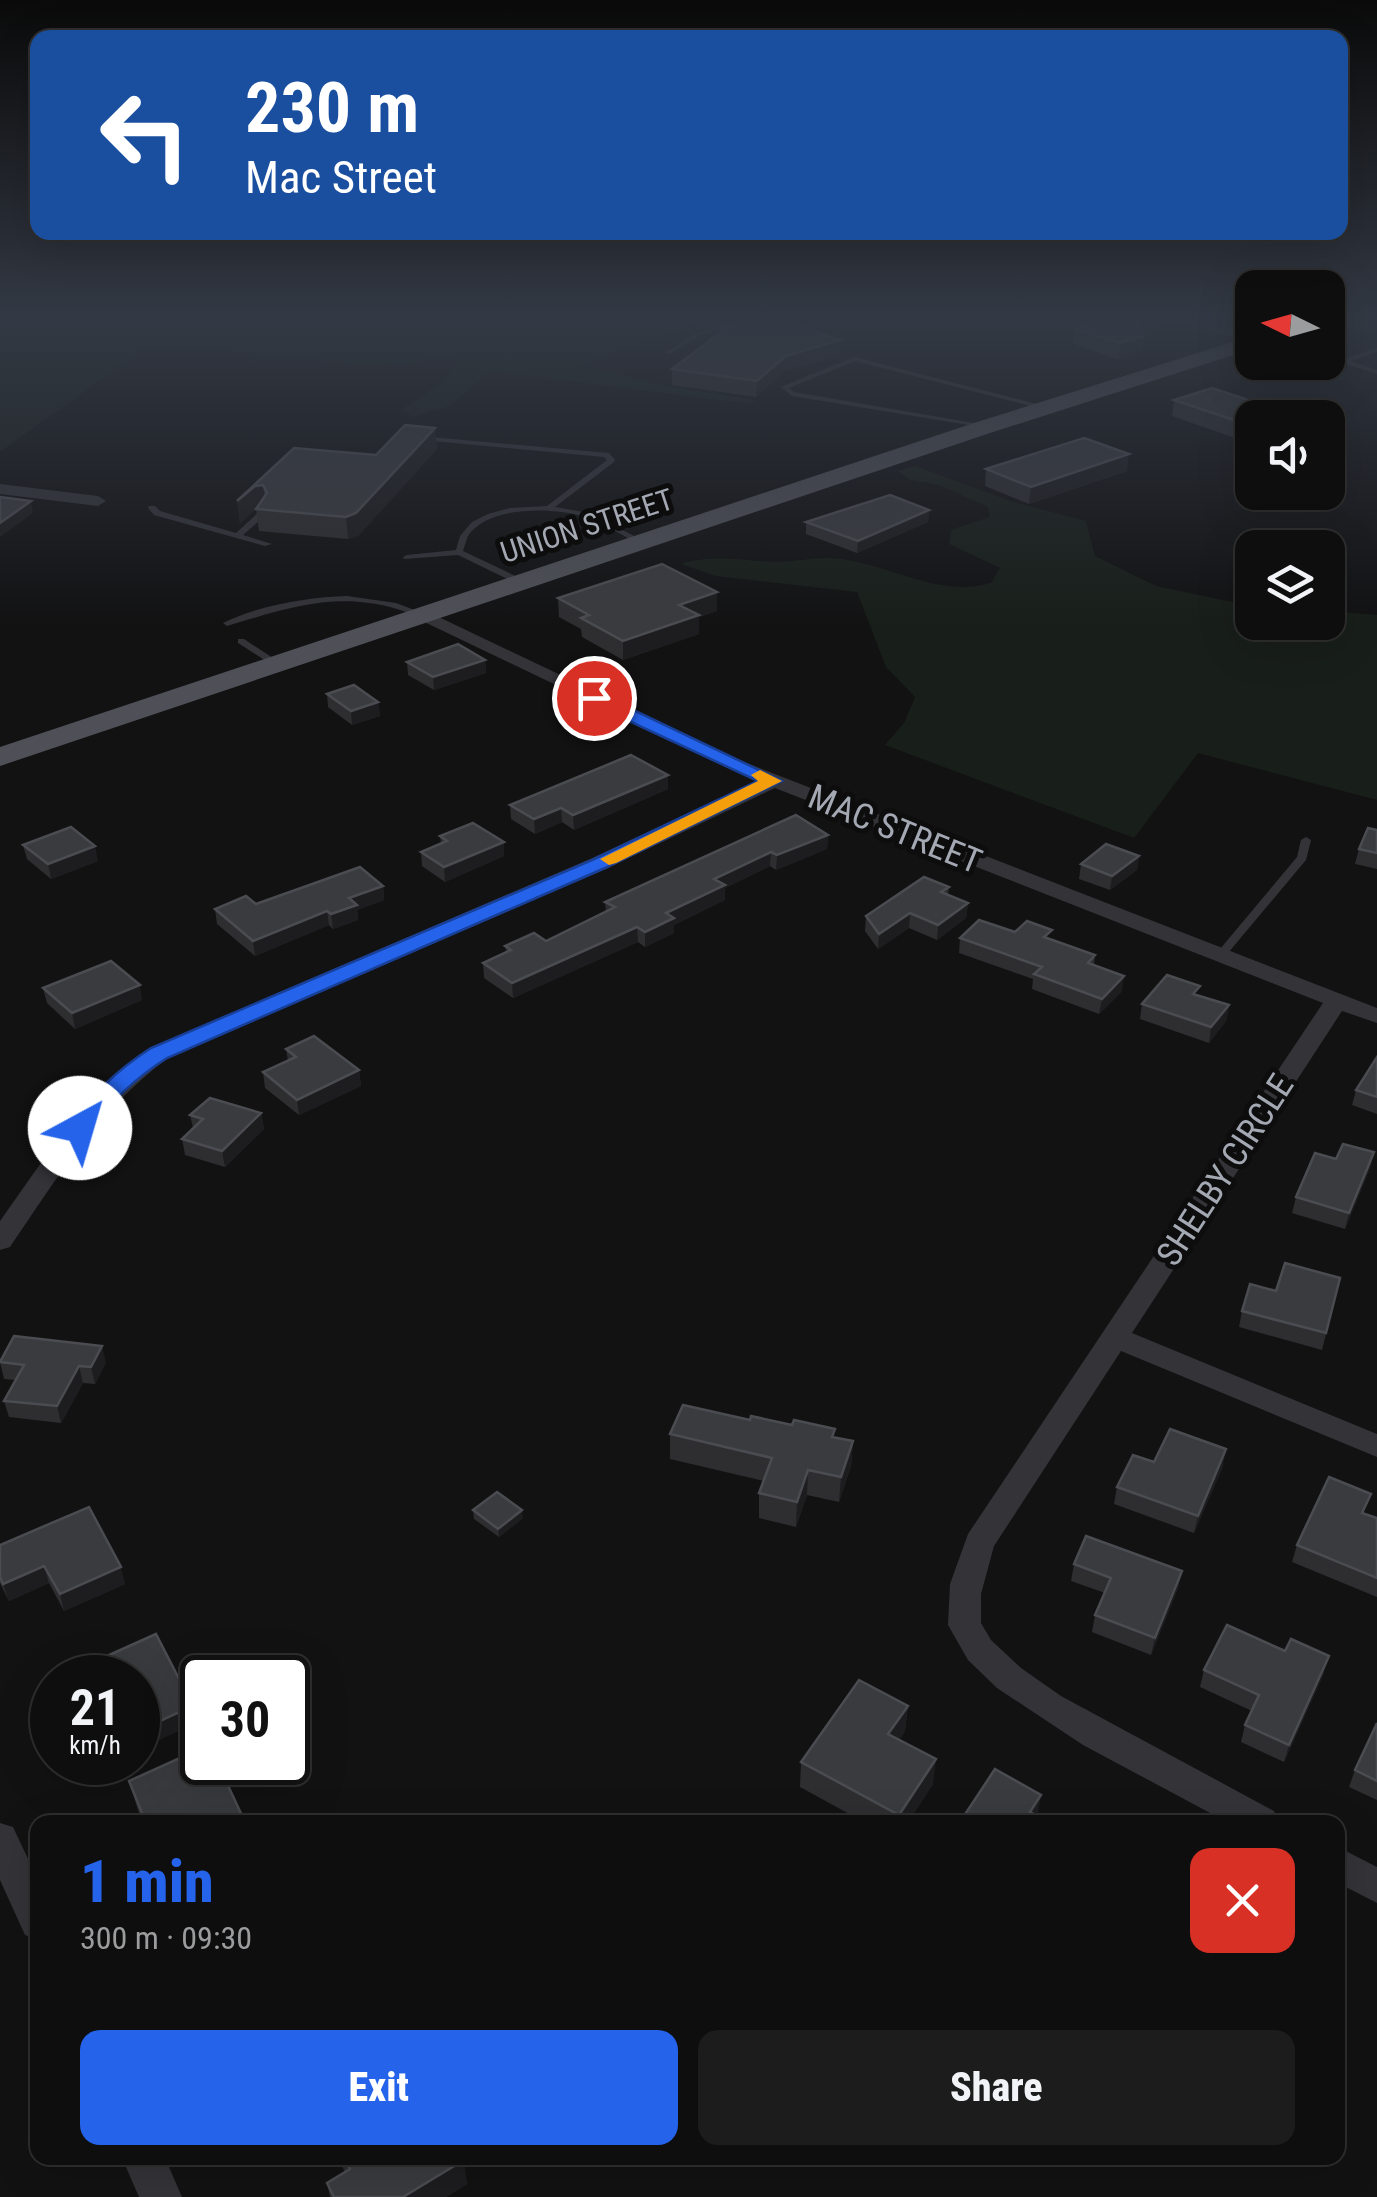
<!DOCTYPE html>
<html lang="en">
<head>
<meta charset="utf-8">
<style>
  :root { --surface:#0e0e0e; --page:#1c1c1c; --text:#f1f3f6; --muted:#9b9c9e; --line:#2e2e2e; --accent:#2563eb }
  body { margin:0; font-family:"Roboto Condensed",sans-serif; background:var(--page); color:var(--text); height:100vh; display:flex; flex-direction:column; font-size:38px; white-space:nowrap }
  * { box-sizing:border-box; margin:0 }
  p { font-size:32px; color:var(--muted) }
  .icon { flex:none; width:55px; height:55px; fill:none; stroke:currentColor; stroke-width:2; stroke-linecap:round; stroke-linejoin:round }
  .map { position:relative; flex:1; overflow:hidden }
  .sheet { position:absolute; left:30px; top:1815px; width:1315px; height:350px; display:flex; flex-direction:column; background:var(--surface); border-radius:20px; box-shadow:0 10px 40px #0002,0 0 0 2px var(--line) }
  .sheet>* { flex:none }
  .hud { position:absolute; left:30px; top:30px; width:1318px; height:210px; border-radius:20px; box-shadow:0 10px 40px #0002,0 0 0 2px var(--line); background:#1a4fa0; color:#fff; overflow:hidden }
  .needle { width:65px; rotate:275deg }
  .controls { position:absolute; left:1235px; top:270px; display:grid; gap:20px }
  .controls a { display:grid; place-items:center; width:110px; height:110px; border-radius:20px; background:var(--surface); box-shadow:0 10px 40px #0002,0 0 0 2px var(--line); font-size:50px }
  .speed { position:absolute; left:30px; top:1655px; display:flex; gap:20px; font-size:50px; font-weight:700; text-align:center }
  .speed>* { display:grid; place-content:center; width:130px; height:130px; border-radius:50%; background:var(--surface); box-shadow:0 10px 40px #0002,0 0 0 2px var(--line); line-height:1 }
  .speed small { font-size:25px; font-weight:400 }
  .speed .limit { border:5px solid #111; border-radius:15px; background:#fff; color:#111 }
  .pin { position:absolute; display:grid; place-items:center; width:85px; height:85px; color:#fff; margin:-42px; border:5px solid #fff; border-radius:50%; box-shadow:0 2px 10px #0007 }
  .me { position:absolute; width:110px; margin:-55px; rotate:39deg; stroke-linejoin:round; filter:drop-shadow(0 0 8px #0008) }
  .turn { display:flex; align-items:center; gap:35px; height:210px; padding:0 50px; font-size:45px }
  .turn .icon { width:130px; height:130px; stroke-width:2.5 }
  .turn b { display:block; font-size:70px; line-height:85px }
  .round { display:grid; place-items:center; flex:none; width:105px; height:105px; border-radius:20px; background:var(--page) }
  .overview { display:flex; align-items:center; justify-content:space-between; height:170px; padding:0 50px }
  h1 { font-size:60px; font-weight:800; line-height:75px; color:var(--accent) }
  .button { display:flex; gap:20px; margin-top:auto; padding:20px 50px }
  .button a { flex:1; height:115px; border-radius:20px; background:var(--accent); color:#fff; font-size:40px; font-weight:800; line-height:115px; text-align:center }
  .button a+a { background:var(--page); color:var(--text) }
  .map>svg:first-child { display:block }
</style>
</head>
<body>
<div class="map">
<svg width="1377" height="2197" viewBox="0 0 1377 2197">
  <rect width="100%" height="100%" fill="#121213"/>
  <g fill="#181e19">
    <polygon points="0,316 726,316 690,325 579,365 667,386 755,400 751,404 491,371 450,406 413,417 401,410 443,382 463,351 415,363 360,364 151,344 0,452"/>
    <path d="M915,466L1013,502L1086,521L1095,556L1156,586L1252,606V622H1328V611L1377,615V800L1198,753L1134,838L885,745L904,723L915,697L886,667L857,592L716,576L681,564C714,553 745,562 780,562C800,561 822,556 841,559C893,566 940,598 991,583L1000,568L949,544L951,530L990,517L988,507L939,485L910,480L898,471Z"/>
  </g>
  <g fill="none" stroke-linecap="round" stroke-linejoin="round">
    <g fill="#333338" fill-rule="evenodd">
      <polygon points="757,316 769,316 700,335 670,354 665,353 696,333"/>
      <polygon points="1377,348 1377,352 1351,361 1377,370 1377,374 1328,358 1328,354 1343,359"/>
      <polygon points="854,357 1048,407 1050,408 1046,410 855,361 789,388 794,392 991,426 987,428 792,396 781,387"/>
      <path d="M419,436L609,453L615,460L614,462L555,507L589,513L646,542L639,544C620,534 601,522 581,516C552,507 487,506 468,536C467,538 464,548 463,551L524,580V584H518L458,555L404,559L403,557L407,555L456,550L460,536L472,522L488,514L510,508L547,506L607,460L604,457L422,440H419Z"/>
      <polygon points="149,506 155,506 160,511 236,533 260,511 266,511 266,515 243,535 272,544 265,546 154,515 148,508"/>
      <path d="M347,596L396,603L428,615L424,618C406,612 388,605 369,603C320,596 274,612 227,626L223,623C256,606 309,597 347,596Z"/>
      <polygon points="238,639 244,639 282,664 274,666 238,643"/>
      <polygon points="1306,837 1311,840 1306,860 1223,959 1215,959 1213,957 1215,955 1297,857 1301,840"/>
    </g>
    <g fill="#333338" fill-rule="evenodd">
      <polygon points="1146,316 1172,316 1252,333 1252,341"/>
      <polygon points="0,484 98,496 106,501 98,506 0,494"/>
      <path d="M424,610L739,760L1377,1008V1023L1342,1011L1132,1333L1377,1434V1457L1121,1351L994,1546L981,1594V1623L991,1640L1021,1668L1061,1696L1274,1811L1279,1822H1227L1083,1745L997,1688L968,1660L948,1625L950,1584L968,1534L1323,1003L775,788L606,869L168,1058C99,1109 57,1178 10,1247L0,1250V1221L62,1133L103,1087L150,1048L590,859L757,781L418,619L415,615Z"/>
      <polygon points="0,1823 13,1827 38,1880 38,1940 25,1935 0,1880"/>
      <polygon points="1338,1847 1377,1867 1377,1903 1338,1883"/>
      <polygon points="122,2158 165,2158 182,2197 139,2197"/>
    </g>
    <g fill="#4f5057" fill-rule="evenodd">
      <polygon points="1328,316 1352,316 1328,326"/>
      <polygon points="1252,336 1252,349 993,432 0,766 0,747 977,422"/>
    </g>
  </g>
  <g fill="#2e2e31">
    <polygon points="723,327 840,340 839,356 785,371 756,397 672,385 672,369 723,332"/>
    <polygon points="1075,329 1144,336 1142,351 1118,359 1073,344"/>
    <polygon points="1174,400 1252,418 1252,444 1172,416"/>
    <polygon points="294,448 376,455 437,449 358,536 348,539 259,531 256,509 240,523 237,501"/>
    <polygon points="986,469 1127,471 1029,504 985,486"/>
    <polygon points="929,510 928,522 857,553 806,534 806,522"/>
    <polygon points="717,592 717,611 699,617 699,634 623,660 582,637 581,629 559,617 558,598"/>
    <polygon points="485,660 486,673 434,690 408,675 407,662"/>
    <polygon points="327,694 378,702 380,716 352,725 328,707"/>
    <polygon points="668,775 668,789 574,830 562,822 535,834 511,819 510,805"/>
    <polygon points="1377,830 1377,869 1355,864 1359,849"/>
    <polygon points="828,835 827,849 776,870 770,866 725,888 725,900 674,925 674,933 645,947 638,942 513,998 484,978 483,963 506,952 505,946 546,941 606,912 605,902"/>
    <polygon points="440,836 504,856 445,882 422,866 421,852 441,843"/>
    <polygon points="23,845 98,861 51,879 27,859"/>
    <polygon points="1139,856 1137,870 1110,890 1079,879 1081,864"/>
    <polygon points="383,886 384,900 357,910 358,920 333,929 329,925 255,956 217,924 215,909"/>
    <polygon points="949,887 948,895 968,903 966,918 937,940 909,928 878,949 865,931 866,916"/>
    <polygon points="1015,932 1050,939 1095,955 1094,965 1122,991 1099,1014 1032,989 1033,979 959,953 960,938"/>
    <polygon points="43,988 142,1000 75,1029 47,1003"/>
    <polygon points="1198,995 1229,1005 1226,1021 1209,1043 1140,1019 1142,1004"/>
    <polygon points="286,1049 359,1070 361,1086 299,1115 265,1088 263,1072 288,1061"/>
    <polygon points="1377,1057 1377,1114 1352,1105 1356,1090"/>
    <polygon points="261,1113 264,1129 225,1167 185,1155 182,1139 193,1128 190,1115"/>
    <polygon points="1374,1152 1370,1168 1345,1229 1292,1213 1296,1197 1336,1159"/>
    <polygon points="1340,1278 1322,1350 1239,1327 1242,1311 1276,1291"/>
    <polygon points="0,1362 106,1362 95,1384 83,1383 61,1423 9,1417 4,1401 15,1380 4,1379"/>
    <polygon points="670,1434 834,1437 853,1441 851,1466 839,1502 807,1495 796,1527 759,1518 759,1493 764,1481 670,1459"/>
    <polygon points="1154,1462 1223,1466 1194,1533 1114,1504 1117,1487"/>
    <polygon points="473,1510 523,1518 499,1537 474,1519"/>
    <polygon points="1365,1514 1377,1518 1377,1597 1292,1562 1297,1545"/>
    <polygon points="0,1545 125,1584 64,1611 49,1583 9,1601 0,1583"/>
    <polygon points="1074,1564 1182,1571 1178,1588 1151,1655 1092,1632 1095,1615 1105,1593 1071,1581"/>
    <polygon points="1204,1670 1324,1673 1284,1762 1241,1742 1245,1725 1252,1711 1200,1687"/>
    <polygon points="908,1706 905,1731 899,1740 933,1784 908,1822 864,1822 800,1787 801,1762"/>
    <polygon points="1377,1723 1377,1800 1349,1787 1355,1770"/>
    <polygon points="129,1781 245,1822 141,1820"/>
    <polygon points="338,2158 462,2158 467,2184 446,2197 330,2197 327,2183 345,2172"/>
  </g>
  <g fill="#1d1d1f">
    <polygon points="1144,336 1142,351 1118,359 1120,343"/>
    <polygon points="840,340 839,356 785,371 756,397 757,381 786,356"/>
    <polygon points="435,428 437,449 358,536 348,539 346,517"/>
    <polygon points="1129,454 1127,471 1029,504 1031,487"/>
    <polygon points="263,485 266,507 257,508 240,523 237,501 255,486"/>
    <polygon points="31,501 33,513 0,537 0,523"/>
    <polygon points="929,510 928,522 857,553 858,541"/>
    <polygon points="717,592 717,611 699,617 699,634 623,660 623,641 679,605"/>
    <polygon points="485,660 486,673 434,690 433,677"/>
    <polygon points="378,702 380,716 352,725 351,711"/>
    <polygon points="668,775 668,789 574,830 573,815"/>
    <polygon points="561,808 562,822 535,834 534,819"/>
    <polygon points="828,835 827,849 776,870 777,855"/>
    <polygon points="504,842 504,856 445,882 444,867"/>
    <polygon points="95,846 98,861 51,879 48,864"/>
    <polygon points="771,852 770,866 725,888 725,900 674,925 674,933 645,947 645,932 666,913 714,879"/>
    <polygon points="1139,856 1137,870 1110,890 1112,876"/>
    <polygon points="383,886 384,900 357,910 358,920 333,929 331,914 349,898"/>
    <polygon points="968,903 966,918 937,940 938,925"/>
    <polygon points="327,911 329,925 255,956 253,941"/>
    <polygon points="910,913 909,928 878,949 879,934"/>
    <polygon points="637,927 638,942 513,998 512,983"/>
    <polygon points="1124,976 1122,991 1099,1014 1102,999"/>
    <polygon points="140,985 142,1000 75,1029 72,1013"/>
    <polygon points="1229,1005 1226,1021 1209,1043 1211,1027"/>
    <polygon points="359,1070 361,1086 299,1115 297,1100"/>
    <polygon points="261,1113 264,1129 225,1167 222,1151"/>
    <polygon points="1374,1152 1370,1168 1345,1229 1349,1213"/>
    <polygon points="102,1346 106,1362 95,1384 91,1367"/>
    <polygon points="79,1366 83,1383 61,1423 57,1406"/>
    <polygon points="853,1441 851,1466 839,1502 841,1477"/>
    <polygon points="1226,1449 1223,1466 1194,1533 1198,1516"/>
    <polygon points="808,1470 807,1495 796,1527 797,1502"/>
    <polygon points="522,1510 523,1518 499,1537 498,1529"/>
    <polygon points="44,1566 49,1583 9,1601 3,1584"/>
    <polygon points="121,1567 125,1584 64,1611 60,1594"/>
    <polygon points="1182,1571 1178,1588 1151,1655 1155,1638"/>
    <polygon points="1329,1656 1324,1673 1284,1762 1289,1745"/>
    <polygon points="193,1706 196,1723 138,1750 138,1731"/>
    <polygon points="908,1706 905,1731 886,1759 888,1734"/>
    <polygon points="936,1759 933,1784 908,1822 898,1822 899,1815"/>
    <polygon points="1041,1795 1037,1820 1030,1812"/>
    <polygon points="464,2160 467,2184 446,2197 403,2197"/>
  </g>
  <g fill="#3a3b3f" stroke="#4b4c51" stroke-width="2.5">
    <polygon points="761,316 772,316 840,340 786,356 757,381 672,369 727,328 723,327"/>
    <polygon points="1119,316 1136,316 1144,336 1120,343 1075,329"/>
    <polygon points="1212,388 1302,418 1252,418 1252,426 1174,400"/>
    <polygon points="405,425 435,428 356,513 346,517 256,509 267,493 263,485 255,486 237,501 294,448 376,455"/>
    <polygon points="1084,438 1129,454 1031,487 986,469"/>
    <polygon points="890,495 929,510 858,541 806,522"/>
    <polygon points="0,497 31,501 0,523"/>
    <polygon points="662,564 717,592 679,605 699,615 623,641 581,618 589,615 558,598"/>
    <polygon points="458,644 485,660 433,677 407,662"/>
    <polygon points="354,685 378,702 351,711 327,694"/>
    <polygon points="631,755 668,775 573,815 561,808 534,819 510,805"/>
    <polygon points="796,815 828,835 777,855 771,852 714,879 725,885 666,913 674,918 645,932 637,927 512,983 483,963 511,950 505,946 534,933 546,941 615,907 605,902"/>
    <polygon points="473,823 504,842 444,867 421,852 447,841 440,836"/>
    <polygon points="71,827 95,846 48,864 23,845"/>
    <polygon points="1368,828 1377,830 1377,853 1359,849"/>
    <polygon points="1106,844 1139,856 1112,876 1081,864"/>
    <polygon points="360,867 383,886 349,898 357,905 331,914 327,911 253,941 215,909 246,896 256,904"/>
    <polygon points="924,877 949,887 941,892 968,903 938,925 910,913 879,934 866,916"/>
    <polygon points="979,920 1015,932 1027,921 1052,930 1044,937 1095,955 1088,963 1124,976 1102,999 1034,974 1042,967 960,938"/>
    <polygon points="111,961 140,985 72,1013 43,988"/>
    <polygon points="1167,975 1200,986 1193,994 1229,1005 1211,1027 1142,1004"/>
    <polygon points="314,1036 359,1070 297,1100 263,1072 296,1057 286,1049"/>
    <polygon points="1377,1057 1377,1097 1356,1090"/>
    <polygon points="210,1098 261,1113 222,1151 182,1139 203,1119 190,1115"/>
    <polygon points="1343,1144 1374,1152 1349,1213 1296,1197 1315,1153 1336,1159"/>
    <polygon points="1285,1263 1340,1278 1326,1333 1242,1311 1250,1284 1276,1291"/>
    <polygon points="14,1336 102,1346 91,1367 79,1366 57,1406 4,1401 24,1365 0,1362"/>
    <polygon points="683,1405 750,1420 751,1416 792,1425 794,1420 835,1429 832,1437 853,1441 841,1477 808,1470 797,1502 759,1493 772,1458 670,1434"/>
    <polygon points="1170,1429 1226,1449 1198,1516 1117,1487 1133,1455 1154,1462"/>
    <polygon points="1329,1477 1371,1494 1362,1513 1377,1518 1377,1578 1297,1545"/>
    <polygon points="497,1492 522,1510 498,1529 473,1510"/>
    <polygon points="89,1507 121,1567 60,1594 44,1566 3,1584 0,1577 0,1545"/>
    <polygon points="1086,1536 1182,1571 1155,1638 1095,1615 1111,1578 1074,1564"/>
    <polygon points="1227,1625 1285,1651 1291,1639 1329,1656 1289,1745 1245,1725 1259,1695 1204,1670"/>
    <polygon points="156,1634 193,1706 138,1731 138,1678 58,1678"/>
    <polygon points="859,1680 908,1706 888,1734 936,1759 899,1815 801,1762"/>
    <polygon points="1377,1723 1377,1781 1355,1770"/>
    <polygon points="202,1748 202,1762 217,1762 245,1822 139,1822 138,1821 144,1818 129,1781"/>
    <polygon points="995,1769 1041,1795 1030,1812 1049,1822 960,1822"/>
    <polygon points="345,2158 462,2158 464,2160 403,2197 334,2197 327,2183 350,2169"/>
  </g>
  <linearGradient id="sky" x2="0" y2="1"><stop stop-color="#0a0a0a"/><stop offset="0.51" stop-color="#333944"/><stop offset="1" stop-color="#333944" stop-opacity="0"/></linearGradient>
  <rect width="1377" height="624" fill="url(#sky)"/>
  <path fill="#2563eb" stroke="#184099" stroke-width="2.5" d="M588,694H600L782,781L605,868L167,1058C134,1079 111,1101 89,1133H72L69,1128C92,1094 117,1070 151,1048L592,860L758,781L588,702Z"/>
  <polygon fill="#f59e0b" points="760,770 782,781 616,863 609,865 600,859 758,781 751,775"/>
  <g text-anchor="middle" stroke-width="10" stroke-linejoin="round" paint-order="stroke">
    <g font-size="30" fill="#a3a8b3" stroke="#0d0d0e">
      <text transform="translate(587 526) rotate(-18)" y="10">UNION STREET</text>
    </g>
    <g font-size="35" fill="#a3a8b3" stroke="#0d0d0e">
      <text transform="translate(895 829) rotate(22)" y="12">MAC STREET</text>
      <text transform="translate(1225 1170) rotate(-57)" y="12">SHELBY CIRCLE</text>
    </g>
  </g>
</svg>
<div class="controls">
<a><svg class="needle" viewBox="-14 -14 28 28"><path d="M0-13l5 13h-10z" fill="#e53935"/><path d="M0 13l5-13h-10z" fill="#9b9c9e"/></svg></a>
<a><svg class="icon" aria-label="sound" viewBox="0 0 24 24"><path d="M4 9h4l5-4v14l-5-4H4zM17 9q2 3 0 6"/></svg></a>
<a><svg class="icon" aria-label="layers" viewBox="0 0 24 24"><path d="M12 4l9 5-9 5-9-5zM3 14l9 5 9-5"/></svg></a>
</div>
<div class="speed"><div>21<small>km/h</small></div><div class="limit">30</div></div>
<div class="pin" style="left:594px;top:698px;background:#d93025"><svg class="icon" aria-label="arrive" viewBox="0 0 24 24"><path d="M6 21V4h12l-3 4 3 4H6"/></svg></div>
<svg class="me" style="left:80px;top:1128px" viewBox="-20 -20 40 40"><circle r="19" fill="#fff"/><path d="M0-13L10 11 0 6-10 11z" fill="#2563eb"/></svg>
<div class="hud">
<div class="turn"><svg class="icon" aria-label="left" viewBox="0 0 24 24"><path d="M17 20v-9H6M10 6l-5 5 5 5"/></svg><div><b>230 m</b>Mac Street</div></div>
</div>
<section class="sheet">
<div class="overview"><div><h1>1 min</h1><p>300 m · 09:30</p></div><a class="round" style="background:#d93025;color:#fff"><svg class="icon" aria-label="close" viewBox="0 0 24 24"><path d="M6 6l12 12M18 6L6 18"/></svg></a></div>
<div class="button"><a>Exit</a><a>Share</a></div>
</section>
</div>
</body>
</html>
